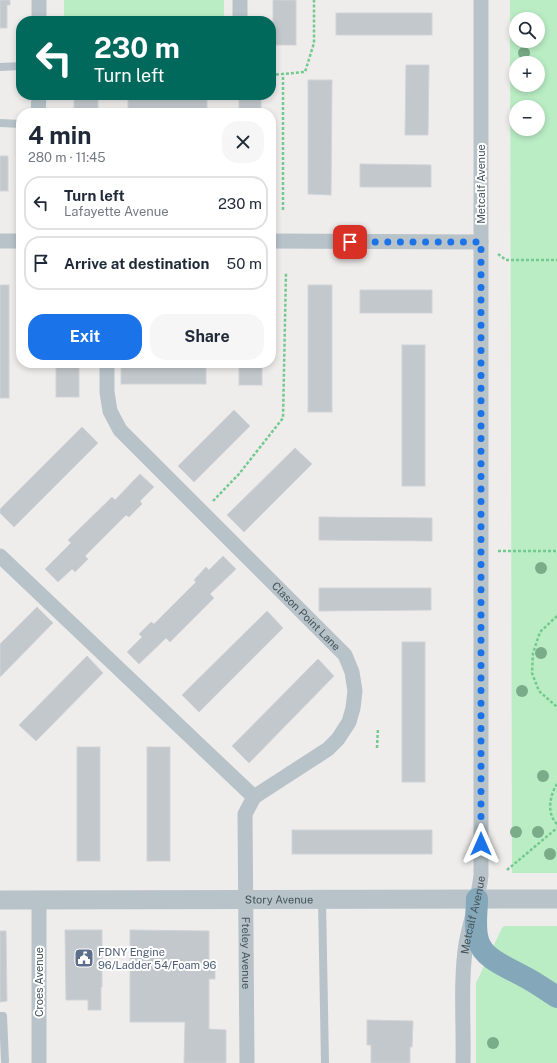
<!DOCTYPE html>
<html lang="en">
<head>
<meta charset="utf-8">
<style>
  :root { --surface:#fff; --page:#f6f6f7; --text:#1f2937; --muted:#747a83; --line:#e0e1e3; --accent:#1a73e8 }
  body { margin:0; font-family:"Public Sans",sans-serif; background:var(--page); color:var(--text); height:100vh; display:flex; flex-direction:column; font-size:15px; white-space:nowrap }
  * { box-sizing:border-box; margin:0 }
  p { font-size:13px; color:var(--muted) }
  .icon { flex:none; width:22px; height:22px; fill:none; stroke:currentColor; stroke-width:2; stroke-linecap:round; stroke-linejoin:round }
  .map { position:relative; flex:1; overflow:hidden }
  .details { position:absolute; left:16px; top:108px; width:260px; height:260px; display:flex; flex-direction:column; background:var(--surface); border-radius:16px; box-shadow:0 2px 6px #0003 }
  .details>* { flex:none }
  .top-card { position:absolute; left:16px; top:16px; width:260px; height:84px; border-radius:16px; box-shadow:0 2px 6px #0003; background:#00695c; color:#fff; overflow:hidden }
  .tools { position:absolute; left:509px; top:12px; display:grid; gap:8px }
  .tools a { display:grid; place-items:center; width:36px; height:36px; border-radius:50%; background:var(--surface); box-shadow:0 2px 6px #0003; font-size:20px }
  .pin { position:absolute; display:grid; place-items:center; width:34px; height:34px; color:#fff; margin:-17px; border-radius:8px; box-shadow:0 2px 6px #0006 }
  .me { position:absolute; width:44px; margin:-22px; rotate:0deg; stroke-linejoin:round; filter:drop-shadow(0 0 3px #0008) }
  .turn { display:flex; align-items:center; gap:14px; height:84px; padding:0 12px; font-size:18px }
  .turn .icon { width:52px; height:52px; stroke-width:2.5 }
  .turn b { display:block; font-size:28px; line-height:34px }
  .round { display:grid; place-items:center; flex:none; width:42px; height:42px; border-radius:16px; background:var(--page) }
  .headline { display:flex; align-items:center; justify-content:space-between; height:68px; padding:0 12px }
  h1 { font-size:24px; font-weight:700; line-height:30px }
  .cta { display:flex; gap:8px; margin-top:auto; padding:8px 12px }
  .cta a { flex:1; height:46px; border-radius:16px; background:var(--accent); color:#fff; font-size:16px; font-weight:700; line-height:46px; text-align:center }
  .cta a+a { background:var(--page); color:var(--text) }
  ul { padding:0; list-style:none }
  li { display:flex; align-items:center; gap:12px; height:54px; margin:0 8px 6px; padding:0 4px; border:2px solid var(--line); border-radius:16px }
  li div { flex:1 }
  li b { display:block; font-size:15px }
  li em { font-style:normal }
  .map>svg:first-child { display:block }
</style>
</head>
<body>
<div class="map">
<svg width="557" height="1063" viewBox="0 0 557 1063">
  <rect width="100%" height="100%" fill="#efecec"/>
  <g fill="#baedc4" fill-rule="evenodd">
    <rect x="64" y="0" width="160" height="21"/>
    <path d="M510,0H557V873H512ZM516,19H538V41H516ZM516,63H538V85H516ZM516,107H538V129H516Z"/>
    <polygon points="504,926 557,926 557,1063 476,1063 476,983 502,928"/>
  </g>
  <g fill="#c3c8cc" stroke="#d0d3d8">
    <polygon points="0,0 10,0 10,5 7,5 7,28 0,28"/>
    <rect x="273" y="0" width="23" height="45"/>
    <rect x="336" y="13" width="96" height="22"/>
    <polygon points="406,65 429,65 428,135 405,135"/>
    <polygon points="308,80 332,80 331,195 308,194"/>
    <rect x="74" y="95" width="24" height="18"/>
    <rect x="128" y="95" width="79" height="18"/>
    <rect x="239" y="95" width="22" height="18"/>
    <rect x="0" y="156" width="8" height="35"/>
    <polygon points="360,164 431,165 431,187 360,187"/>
    <rect x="0" y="285" width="9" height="113"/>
    <rect x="308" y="285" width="24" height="127"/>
    <rect x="360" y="290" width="72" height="23"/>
    <rect x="402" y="345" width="23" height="141"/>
    <rect x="56" y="363" width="23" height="34"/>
    <rect x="121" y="363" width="85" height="21"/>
    <rect x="239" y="363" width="23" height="22"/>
    <polygon points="234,410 250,426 194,482 178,466"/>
    <polygon points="82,427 98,443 14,527 0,513 0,509"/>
    <polygon points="295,448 312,464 244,532 227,515"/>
    <polygon points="140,474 154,487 140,501 142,504 129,517 126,515 85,556 88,559 75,572 72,569 58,582 45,569 71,543 68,540 112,497 115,500"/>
    <polygon points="319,517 432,518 432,541 319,540"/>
    <polygon points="223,556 236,569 210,594 214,598 170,642 166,638 139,664 127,652 142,637 139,634 151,622 154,624 196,582 194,580 206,567 209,570"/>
    <polygon points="319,588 431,588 431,610 319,611"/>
    <polygon points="37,607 53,623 0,677 0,644"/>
    <polygon points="267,611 283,628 199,712 182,695"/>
    <rect x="402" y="642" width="23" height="140"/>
    <polygon points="87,656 103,673 36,741 19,725"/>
    <polygon points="318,659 334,676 249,763 232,746"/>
    <rect x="77" y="747" width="23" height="114"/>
    <rect x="147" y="747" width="23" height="114"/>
    <rect x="292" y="830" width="140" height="24"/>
    <polygon points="65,930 102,930 102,987 101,987 101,1010 88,1010 88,1000 66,1000"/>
    <polygon points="130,930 209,931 209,962 215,961 215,979 209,979 209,1029 226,1030 226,1063 184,1063 185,1022 130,1022"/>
    <polygon points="0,931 6,931 7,1001 0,1002"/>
    <polygon points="367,1020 413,1021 412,1047 410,1047 410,1063 371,1063 371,1045 367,1045"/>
  </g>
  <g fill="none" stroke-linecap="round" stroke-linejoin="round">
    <g stroke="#73c98f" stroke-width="2.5" stroke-dasharray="3 2" stroke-linecap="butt">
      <polyline points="271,75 305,72 314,43 314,0"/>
      <polyline points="283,210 283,74"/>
      <polyline points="498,254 506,260 557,260"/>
      <polyline points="213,501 239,474 283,418 286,272"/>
      <polyline points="498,551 557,551"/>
      <polyline points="557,616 540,632 533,653 532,673 539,691 557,707"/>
      <polyline points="377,748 378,728"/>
      <path d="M557,784C550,795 546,813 557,824"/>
      <polyline points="507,870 557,828"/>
    </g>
    <g stroke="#b7c3c9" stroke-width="8">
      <polyline points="0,67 21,66"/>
      <polyline points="0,123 21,124"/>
      <polyline points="322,900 325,1063"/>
      <polyline points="0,1016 3,1016 5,1061"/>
    </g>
    <g stroke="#b7c3c9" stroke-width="15">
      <polyline points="39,21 39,0"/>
      <polyline points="240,21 240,0"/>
      <polyline points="38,113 39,95"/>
      <polyline points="0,241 21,241"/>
      <polyline points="271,241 481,242"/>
      <path id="s1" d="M107,363V392L110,411L120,430L345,655L352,672L355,691L353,708L349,722L338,739L328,749L254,797L245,814L247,1063"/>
      <polyline points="0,556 254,797"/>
      <polyline points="39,900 39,1063"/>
      <path id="s2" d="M463,1063C464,1024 460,983 466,944C470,921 479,898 481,875V0"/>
    </g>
    <path stroke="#b7c3c9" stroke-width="19" id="s3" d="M0,900L557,899"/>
    <path stroke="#84a8ba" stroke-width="22" d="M477,899C477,912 474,927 478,940C483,959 507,967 523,976C535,982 546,990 557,997"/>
  </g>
  <g fill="#79ac88">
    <circle cx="524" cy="53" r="6"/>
    <circle cx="541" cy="568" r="6"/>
    <circle cx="541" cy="653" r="6"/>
    <circle cx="522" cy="691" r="6"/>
    <circle cx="543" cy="776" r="6"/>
    <circle cx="516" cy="832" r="6"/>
    <circle cx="538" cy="832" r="6"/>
    <circle cx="550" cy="854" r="6"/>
    <circle cx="493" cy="1043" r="6"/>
  </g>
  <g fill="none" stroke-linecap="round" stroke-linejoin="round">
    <polyline stroke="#1a73e8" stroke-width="7" stroke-dasharray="0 12.6" points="350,242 481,242 481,844"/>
  </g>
  <defs>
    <symbol id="civic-square" viewBox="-11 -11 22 22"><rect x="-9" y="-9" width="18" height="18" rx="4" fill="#5c6f8a" stroke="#fff"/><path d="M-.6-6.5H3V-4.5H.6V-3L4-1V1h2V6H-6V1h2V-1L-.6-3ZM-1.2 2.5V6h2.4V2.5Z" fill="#fff"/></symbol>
  </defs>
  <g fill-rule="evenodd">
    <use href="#civic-square" x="73" y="947" width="22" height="22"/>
  </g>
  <g text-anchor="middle" stroke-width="4" stroke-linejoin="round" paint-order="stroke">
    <g font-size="11" fill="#455359" stroke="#fff">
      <text transform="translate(481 184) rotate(-90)" y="4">Metcalf Avenue</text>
      <text dy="4" stroke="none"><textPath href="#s1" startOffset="333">Clason Point Lane</textPath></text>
      <text dy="4" stroke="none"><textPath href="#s3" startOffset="279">Story Avenue</textPath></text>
      <text dy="4" stroke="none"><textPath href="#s2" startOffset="149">Metcalf Avenue</textPath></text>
      <text dy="4" stroke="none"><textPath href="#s1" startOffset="738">Fteley Avenue</textPath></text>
      <text transform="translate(39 982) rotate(-90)" y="4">Croes Avenue</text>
    </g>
    <g font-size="11" fill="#4e5e75" stroke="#fff" text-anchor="start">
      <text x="98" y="956">FDNY Engine<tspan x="98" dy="13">96/Ladder 54/Foam 96</tspan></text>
    </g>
  </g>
</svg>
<div class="tools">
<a><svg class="icon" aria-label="search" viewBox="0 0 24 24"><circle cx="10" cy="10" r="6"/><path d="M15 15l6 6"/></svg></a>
<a>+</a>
<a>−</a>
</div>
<div class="pin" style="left:350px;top:242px;background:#d93025"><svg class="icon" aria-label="arrive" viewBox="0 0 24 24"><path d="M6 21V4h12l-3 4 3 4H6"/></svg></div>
<svg class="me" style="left:481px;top:844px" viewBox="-20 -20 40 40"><path d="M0-17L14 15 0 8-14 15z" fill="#1a73e8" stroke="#fff" stroke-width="4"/></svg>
<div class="top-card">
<div class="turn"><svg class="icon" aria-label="left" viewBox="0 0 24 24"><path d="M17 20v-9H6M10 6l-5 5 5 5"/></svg><div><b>230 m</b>Turn left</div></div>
</div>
<section class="details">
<div class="headline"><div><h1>4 min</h1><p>280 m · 11:45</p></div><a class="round"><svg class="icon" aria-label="close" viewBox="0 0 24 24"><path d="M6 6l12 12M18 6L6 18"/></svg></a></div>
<ul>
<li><svg class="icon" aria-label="left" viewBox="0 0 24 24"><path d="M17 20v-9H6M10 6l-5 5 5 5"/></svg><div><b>Turn left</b><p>Lafayette Avenue</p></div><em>230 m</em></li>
<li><svg class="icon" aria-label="arrive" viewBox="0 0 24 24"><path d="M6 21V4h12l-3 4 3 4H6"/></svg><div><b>Arrive at destination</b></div><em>50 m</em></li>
</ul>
<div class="cta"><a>Exit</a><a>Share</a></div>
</section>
</div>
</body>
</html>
